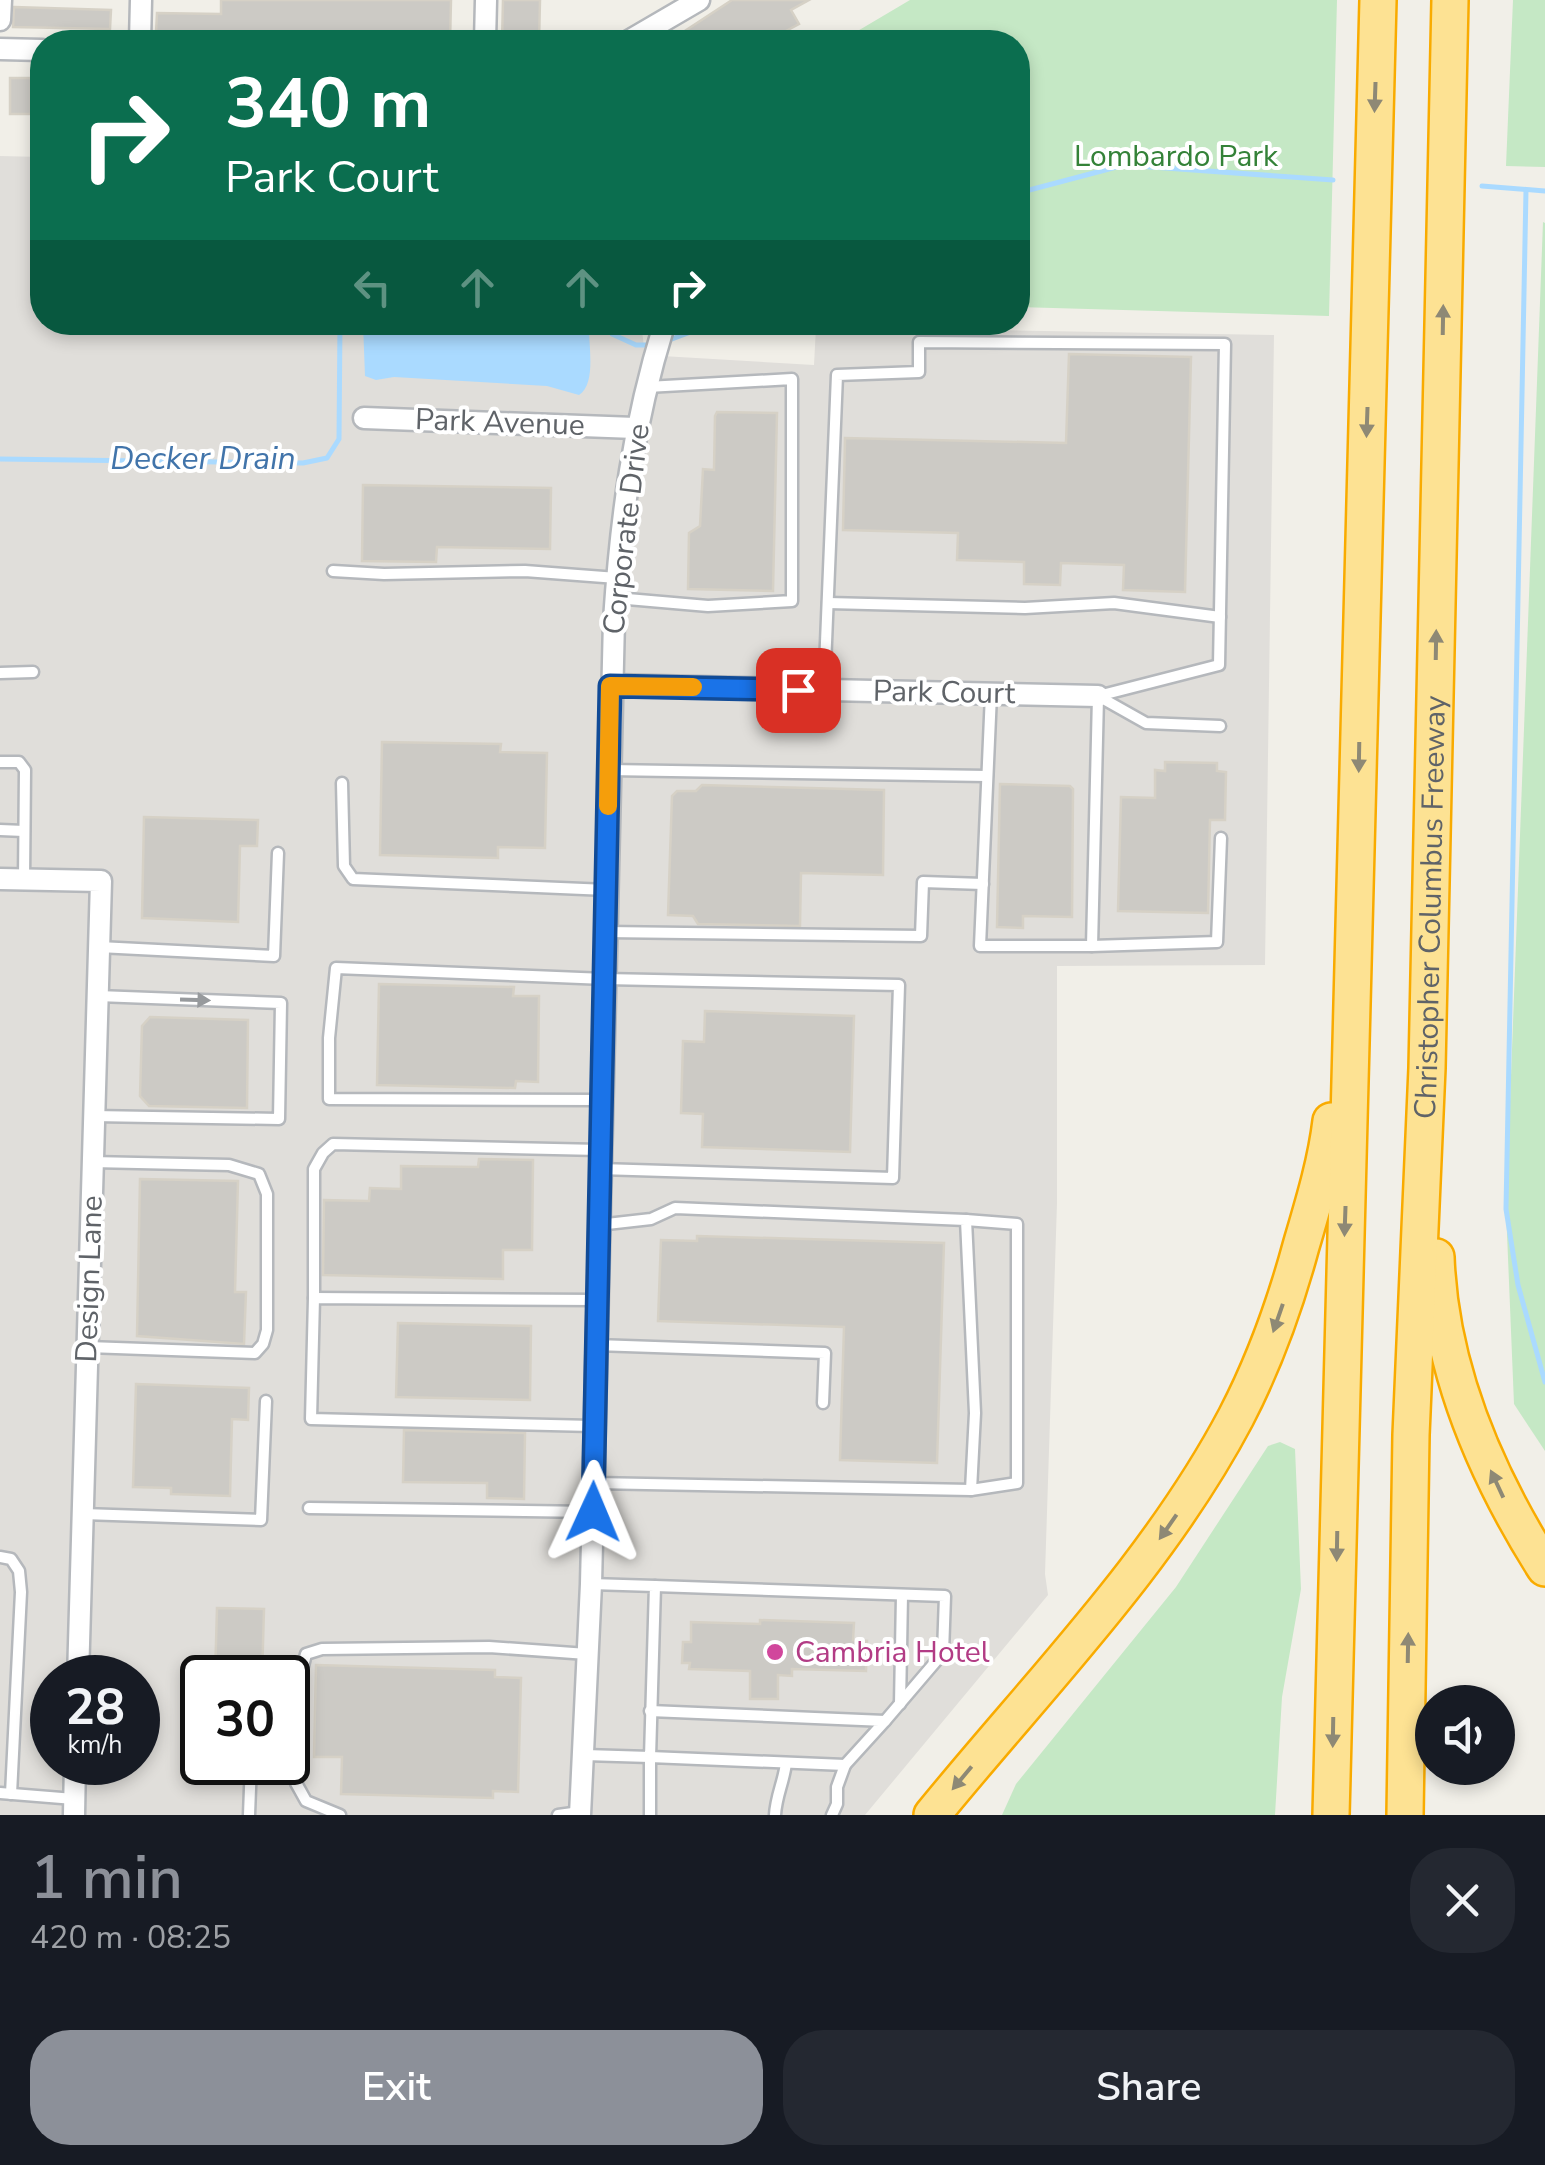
<!DOCTYPE html>
<html lang="en">
<head>
<meta charset="utf-8">
<style>
  :root { --surface:#171b24; --page:#242831; --text:#f1f3f6; --muted:#9ea1a6; --accent:#8c9099 }
  body { margin:0; font-family:"Nunito Sans",sans-serif; background:var(--page); color:var(--text); height:100vh; display:flex; flex-direction:column; font-size:38px; white-space:nowrap }
  * { box-sizing:border-box; margin:0 }
  p { font-size:32px; color:var(--muted) }
  .icon { flex:none; width:55px; height:55px; fill:none; stroke:currentColor; stroke-width:2; stroke-linecap:round; stroke-linejoin:round }
  .map { position:relative; height:1815px; overflow:hidden }
  .details { display:flex; flex-direction:column; background:var(--surface); flex:1 }
  .details>* { flex:none }
  .guide { position:absolute; left:30px; top:30px; width:1000px; height:305px; border-radius:40px; box-shadow:0 5px 15px #0003; background:#0b6e4f; color:#fff; overflow:hidden }
  .fabs { position:absolute; left:1415px; top:1685px; display:grid; gap:20px }
  .fabs a { display:grid; place-items:center; width:100px; height:100px; border-radius:50%; background:var(--surface); box-shadow:0 5px 15px #0003; font-size:50px }
  .speed { position:absolute; left:30px; top:1655px; display:flex; gap:20px; font-size:50px; font-weight:700; text-align:center }
  .speed>* { display:grid; place-content:center; width:130px; height:130px; border-radius:50%; background:var(--surface); box-shadow:0 5px 15px #0003; line-height:1 }
  .speed small { font-size:25px; font-weight:400 }
  .speed .limit { border:5px solid #111; border-radius:15px; background:#fff; color:#111 }
  .pin { position:absolute; display:grid; place-items:center; width:85px; height:85px; color:#fff; margin:-42px; border-radius:20px; box-shadow:0 5px 15px #0006 }
  .me { position:absolute; width:110px; margin:-55px; rotate:1deg; stroke-linejoin:round; filter:drop-shadow(0 0 8px #0008) }
  .turn { display:flex; align-items:center; gap:35px; height:210px; padding:0 30px; font-size:45px }
  .turn .icon { width:130px; height:130px; stroke-width:2.5 }
  .turn b { display:block; font-size:70px; line-height:85px }
  .lanes { display:flex; align-items:center; height:95px; padding:0 30px; background:#0003; justify-content:center; gap:50px; direction:ltr }
  .lanes .off { opacity:.35 }
  .round { display:grid; place-items:center; flex:none; width:105px; height:105px; border-radius:40px; background:var(--page) }
  .headline { display:flex; align-items:center; justify-content:space-between; height:170px; padding:0 30px }
  h1 { font-size:60px; font-weight:600; line-height:75px; color:var(--accent) }
  .button { display:flex; gap:20px; margin-top:auto; padding:20px 30px }
  .button a { flex:1; height:115px; border-radius:40px; background:var(--accent); color:#fff; font-size:40px; font-weight:600; line-height:115px; text-align:center }
  .button a+a { background:var(--page); color:var(--text) }
  .map>svg:first-child { display:block }
</style>
</head>
<body>
<div class="map">
<svg width="1545" height="1815" viewBox="0 0 1545 1815">
  <rect width="100%" height="100%" fill="#f1efe8"/>
  <path fill="#e0deda" fill-rule="evenodd" d="M0,156L42,157V322L641,323L645,355L814,365L816,327L1274,335L1265,965L1057,966V1203L1045,1574L1048,1595L865,1815H0ZM52,1678H138V1762H52ZM202,1678H288V1762H202Z"/>
  <g fill="#c5e8c5">
    <polygon points="910,0 1337,0 1329,316 1018,307 1018,42 839,42"/>
    <polygon points="1513,0 1545,0 1545,167 1506,166"/>
    <polygon points="1543,222 1545,223 1545,1451 1514,1404 1506,1209"/>
    <polygon points="1280,1442 1295,1449 1301,1589 1282,1697 1275,1815 1002,1815 1016,1784 1176,1587 1268,1446"/>
  </g>
  <path fill="#aadaff" d="M363,323H589C588,343 597,384 579,395L547,386L394,377L376,380L365,376Z"/>
  <g fill="none" stroke-linecap="round" stroke-linejoin="round">
    <g stroke="#aadaff" stroke-width="5">
      <polyline points="1482,186 1545,191"/>
      <polyline points="1526,190 1506,1209 1518,1285 1545,1382"/>
      <polyline points="1018,193 1124,165 1333,180"/>
      <polyline points="608,322 612,334 636,345 653,345"/>
      <polyline points="664,342 717,322"/>
      <polyline points="0,459 303,463 327,458 339,439 340,322"/>
    </g>
  </g>
  <g fill="#cccac5" stroke="#d6d1c6" stroke-width="2.5">
    <polygon points="221,0 451,0 450,42 414,41 415,36 322,32 322,42 260,40 260,36 156,33 157,13 221,14"/>
    <polygon points="503,0 540,0 539,42 502,42"/>
    <polygon points="732,0 809,0 791,10 799,24 765,42 668,42"/>
    <polygon points="14,7 111,10 110,29 13,27"/>
    <rect x="10" y="78" width="21" height="36"/>
    <polygon points="1069,354 1191,357 1185,592 1123,590 1124,565 1061,563 1060,585 1024,584 1024,562 957,560 958,533 843,530 845,438 1066,443"/>
    <polygon points="717,412 777,413 773,591 688,589 689,533 700,526 703,469 714,470 715,416"/>
    <polygon points="363,485 551,488 550,549 437,547 436,562 362,561"/>
    <polygon points="382,742 501,744 500,752 547,753 545,848 498,847 498,858 380,855"/>
    <polygon points="1165,762 1217,763 1217,771 1226,772 1225,820 1210,820 1208,913 1118,911 1121,797 1155,798 1155,770 1165,771"/>
    <polygon points="1000,784 1070,786 1073,789 1072,917 1023,916 1023,928 997,927"/>
    <polygon points="702,785 884,790 883,875 801,873 800,926 698,924 693,916 668,915 672,796 677,791 696,791"/>
    <polygon points="144,817 258,820 257,846 240,846 238,922 142,918"/>
    <polygon points="379,984 514,987 513,996 539,996 538,1082 516,1081 515,1088 377,1085"/>
    <polygon points="705,1011 854,1016 850,1152 702,1147 703,1114 681,1113 683,1041 704,1042"/>
    <polygon points="150,1017 248,1020 247,1108 149,1106 140,1096 142,1026"/>
    <polygon points="479,1159 533,1160 532,1250 503,1250 503,1279 323,1275 324,1200 369,1201 370,1188 401,1189 401,1166 478,1167"/>
    <polygon points="140,1179 238,1181 235,1292 246,1292 244,1344 137,1336"/>
    <polygon points="697,1236 944,1243 937,1463 840,1460 844,1327 658,1321 661,1240 697,1241"/>
    <polygon points="398,1323 531,1326 530,1400 396,1397"/>
    <polygon points="136,1384 249,1388 248,1420 232,1419 230,1496 171,1494 171,1488 133,1487"/>
    <polygon points="404,1430 525,1433 524,1499 487,1498 487,1483 403,1482"/>
    <polygon points="217,1608 264,1609 262,1678 215,1678"/>
    <polygon points="760,1620 854,1623 853,1640 867,1641 866,1671 792,1669 792,1676 778,1675 778,1699 750,1699 750,1671 689,1669 690,1663 682,1663 683,1642 691,1642 691,1622 760,1624"/>
    <polygon points="316,1665 495,1670 495,1677 521,1678 518,1792 493,1791 493,1798 341,1794 342,1757 314,1757"/>
  </g>
  <g fill="none" stroke-linecap="round" stroke-linejoin="round">
    <defs>
      <g id="service">
        <polyline points="333,571 384,574 525,571 617,578"/>
        <polyline points="616,598 708,606 792,601 792,379 647,387"/>
        <polyline points="828,603 1025,608 1114,603 1220,617"/>
        <polyline points="0,673 33,672"/>
        <polyline points="824,691 837,375 919,372 919,342 1225,344 1219,665 1098,696"/>
        <polyline points="991,694 980,946 1092,946 1098,697"/>
        <polyline points="1098,696 1146,723 1220,726"/>
        <polyline points="0,762 19,762 25,770 24,879"/>
        <polyline points="609,770 987,776"/>
        <polyline points="342,783 344,866 353,879 607,890"/>
        <polyline points="0,830 24,831"/>
        <polyline points="606,932 921,936 923,882 983,884"/>
        <polyline points="1092,946 1217,942 1221,838"/>
        <polyline points="99,947 274,956 278,853"/>
        <polyline points="93,1116 279,1119 281,1003 98,996"/>
        <polyline points="600,1169 893,1178 899,985 605,979 336,968 329,1038 329,1099 601,1100"/>
        <polyline points="598,1225 651,1219 675,1208 966,1220 975,1413 971,1490"/>
        <polyline points="314,1298 314,1169 323,1153 333,1144 600,1150"/>
        <polyline points="596,1345 825,1353 823,1403"/>
        <polyline points="88,1347 255,1353 263,1344 267,1330 267,1194 259,1174 229,1165 92,1162"/>
        <polyline points="593,1426 311,1419 314,1298 596,1300"/>
        <polyline points="594,1483 971,1490 1017,1483 1017,1224 966,1220"/>
        <polyline points="309,1508 592,1512"/>
        <polyline points="83,1514 261,1520 266,1401"/>
        <polyline points="0,1557 11,1559 19,1571 21,1592 11,1794"/>
        <polyline points="655,1586 945,1596 943,1653 885,1721"/>
        <polyline points="900,1704 902,1595"/>
        <polyline points="585,1755 650,1757 655,1586 591,1584"/>
        <polyline points="0,1793 74,1799"/>
        <polyline points="249,1815 251,1762"/>
        <polyline points="340,1815 306,1801 296,1783 302,1670 306,1654 322,1649 489,1647 587,1654"/>
        <polyline points="558,1815 580,1812"/>
        <polyline points="650,1815 650,1757 845,1765 885,1721 650,1711"/>
        <path d="M775,1815C776,1796 784,1781 786,1763"/>
        <polyline points="832,1815 837,1804 837,1787 845,1765"/>
      </g>
      <g id="minor">
        <polyline points="0,20 1,0"/>
        <polyline points="140,42 141,0"/>
        <polyline points="485,42 486,0"/>
        <polyline points="627,42 699,0"/>
        <polyline points="0,49 42,50"/>
        <polyline points="364,418 635,428"/>
        <polyline points="611,685 1098,696"/>
        <polyline points="0,879 101,881 78,1678"/>
        <polyline points="74,1815 75,1762"/>
        <path d="M580,1815L591,1584L614,620C621,516 633,425 664,325"/>
      </g>
      <g id="motorway">
        <path d="M1436,1257C1440,1369 1486,1475 1545,1568"/>
        <path d="M932,1815C1037,1686 1158,1565 1236,1417C1264,1363 1285,1305 1301,1246C1313,1205 1326,1163 1331,1121"/>
        <path d="M1331,1815C1346,1210 1362,605 1378,0"/>
        <path id="s1" d="M1405,1815L1411,1435L1427,1068L1450,0"/>
      </g>
    </defs>
    <use href="#service" stroke="#b5b8bc" stroke-width="15"/>
    <use href="#minor" stroke="#b5b8bc" stroke-width="25"/>
    <use href="#motorway" stroke="#f9ab00" stroke-width="40"/>
    <use href="#service" stroke="#fff" stroke-width="10"/>
    <use href="#minor" stroke="#fff" stroke-width="20"/>
    <use href="#motorway" stroke="#fde293" stroke-width="35"/>
  </g>
  <defs><path id="oneway-solid" d="M-6-.8H1V-3.2L6.5 0L1 3.2V.8H-6Z" transform="scale(2.5)"/></defs>
  <g fill="#8e8975">
    <use href="#oneway-solid" transform="translate(1375 97) rotate(92)"/>
    <use href="#oneway-solid" transform="translate(1443 320) rotate(-89)"/>
    <use href="#oneway-solid" transform="translate(1367 422) rotate(92)"/>
    <use href="#oneway-solid" transform="translate(1436 645) rotate(-89)"/>
    <use href="#oneway-solid" transform="translate(1359 757) rotate(91)"/>
    <use href="#oneway-solid" transform="translate(1345 1221) rotate(92)"/>
    <use href="#oneway-solid" transform="translate(1278 1318) rotate(109)"/>
    <use href="#oneway-solid" transform="translate(1497 1484) rotate(-115)"/>
    <use href="#oneway-solid" transform="translate(1168 1527) rotate(125)"/>
    <use href="#oneway-solid" transform="translate(1337 1546) rotate(91)"/>
    <use href="#oneway-solid" transform="translate(1408 1648) rotate(-89)"/>
    <use href="#oneway-solid" transform="translate(1333 1732) rotate(91)"/>
    <use href="#oneway-solid" transform="translate(962 1778) rotate(130)"/>
  </g>
  <use fill="#979a9d" href="#oneway-solid" transform="translate(195 1000) rotate(2)"/>
  <g fill="none" stroke-linecap="round" stroke-linejoin="round">
    <defs>
      <polyline id="route" points="593,1512 610,686 798,690"/>
    </defs>
    <use href="#route" stroke="#114b97" stroke-width="25"/>
    <use href="#route" stroke="#1a73e8" stroke-width="18"/>
    <polyline stroke="#f59e0b" stroke-width="18" points="608,806 610,686 693,687"/>
  </g>
  <circle fill="#d1479c" stroke="#fff" stroke-width="4" cx="775" cy="1652" r="10"/>
  <g text-anchor="middle" stroke-width="8" stroke-linejoin="round" paint-order="stroke">
    <g font-size="30" fill="#348238" stroke="#fff">
      <text x="1176" y="166">Lombardo Park</text>
    </g>
    <g font-size="30" fill="#5f6368" stroke="#fff">
      <text transform="translate(500 422) rotate(2)" y="10">Park Avenue</text>
      <text transform="translate(626 529) rotate(-83)" y="10">Corporate Drive</text>
      <text transform="translate(944 692) rotate(1)" y="10">Park Court</text>
      <text dy="10" stroke="none"><textPath href="#s1" startOffset="908">Christopher Columbus Freeway</textPath></text>
      <text transform="translate(89 1279) rotate(-88)" y="10">Design Lane</text>
    </g>
    <g font-size="30" fill="#b23c85" stroke="#fff" text-anchor="start">
      <text x="795" y="1662">Cambria Hotel</text>
    </g>
    <g font-size="32" font-style="italic" fill="#4174aa" stroke="#fff">
      <text x="203" y="469">Decker Drain</text>
    </g>
  </g>
</svg>
<div class="fabs">
<a><svg class="icon" aria-label="sound" viewBox="0 0 24 24"><path d="M4 9h4l5-4v14l-5-4H4zM17 9q2 3 0 6"/></svg></a>
</div>
<div class="speed"><div>28<small>km/h</small></div><div class="limit">30</div></div>
<div class="pin" style="left:798px;top:690px;background:#d93025"><svg class="icon" aria-label="arrive" viewBox="0 0 24 24"><path d="M6 21V4h12l-3 4 3 4H6"/></svg></div>
<svg class="me" style="left:593px;top:1512px" viewBox="-20 -20 40 40"><path d="M0-17L14 15 0 8-14 15z" fill="#1a73e8" stroke="#fff" stroke-width="4"/></svg>
<div class="guide">
<div class="turn"><svg class="icon" aria-label="right" viewBox="0 0 24 24"><path d="M7 20v-9h11M14 6l5 5-5 5"/></svg><div><b>340 m</b>Park Court</div></div>
<div class="lanes"><svg class="icon off" aria-label="left" viewBox="0 0 24 24"><path d="M17 20v-9H6M10 6l-5 5 5 5"/></svg><svg class="icon off" aria-label="ahead" viewBox="0 0 24 24"><path d="M12 20V5M6 11l6-6 6 6"/></svg><svg class="icon off" aria-label="ahead" viewBox="0 0 24 24"><path d="M12 20V5M6 11l6-6 6 6"/></svg><svg class="icon" aria-label="right" viewBox="0 0 24 24"><path d="M7 20v-9h11M14 6l5 5-5 5"/></svg></div>
</div>
</div>
<section class="details">
<div class="headline"><div><h1>1 min</h1><p>420 m · 08:25</p></div><a class="round"><svg class="icon" aria-label="close" viewBox="0 0 24 24"><path d="M6 6l12 12M18 6L6 18"/></svg></a></div>
<div class="button"><a>Exit</a><a>Share</a></div>
</section>
</body>
</html>
